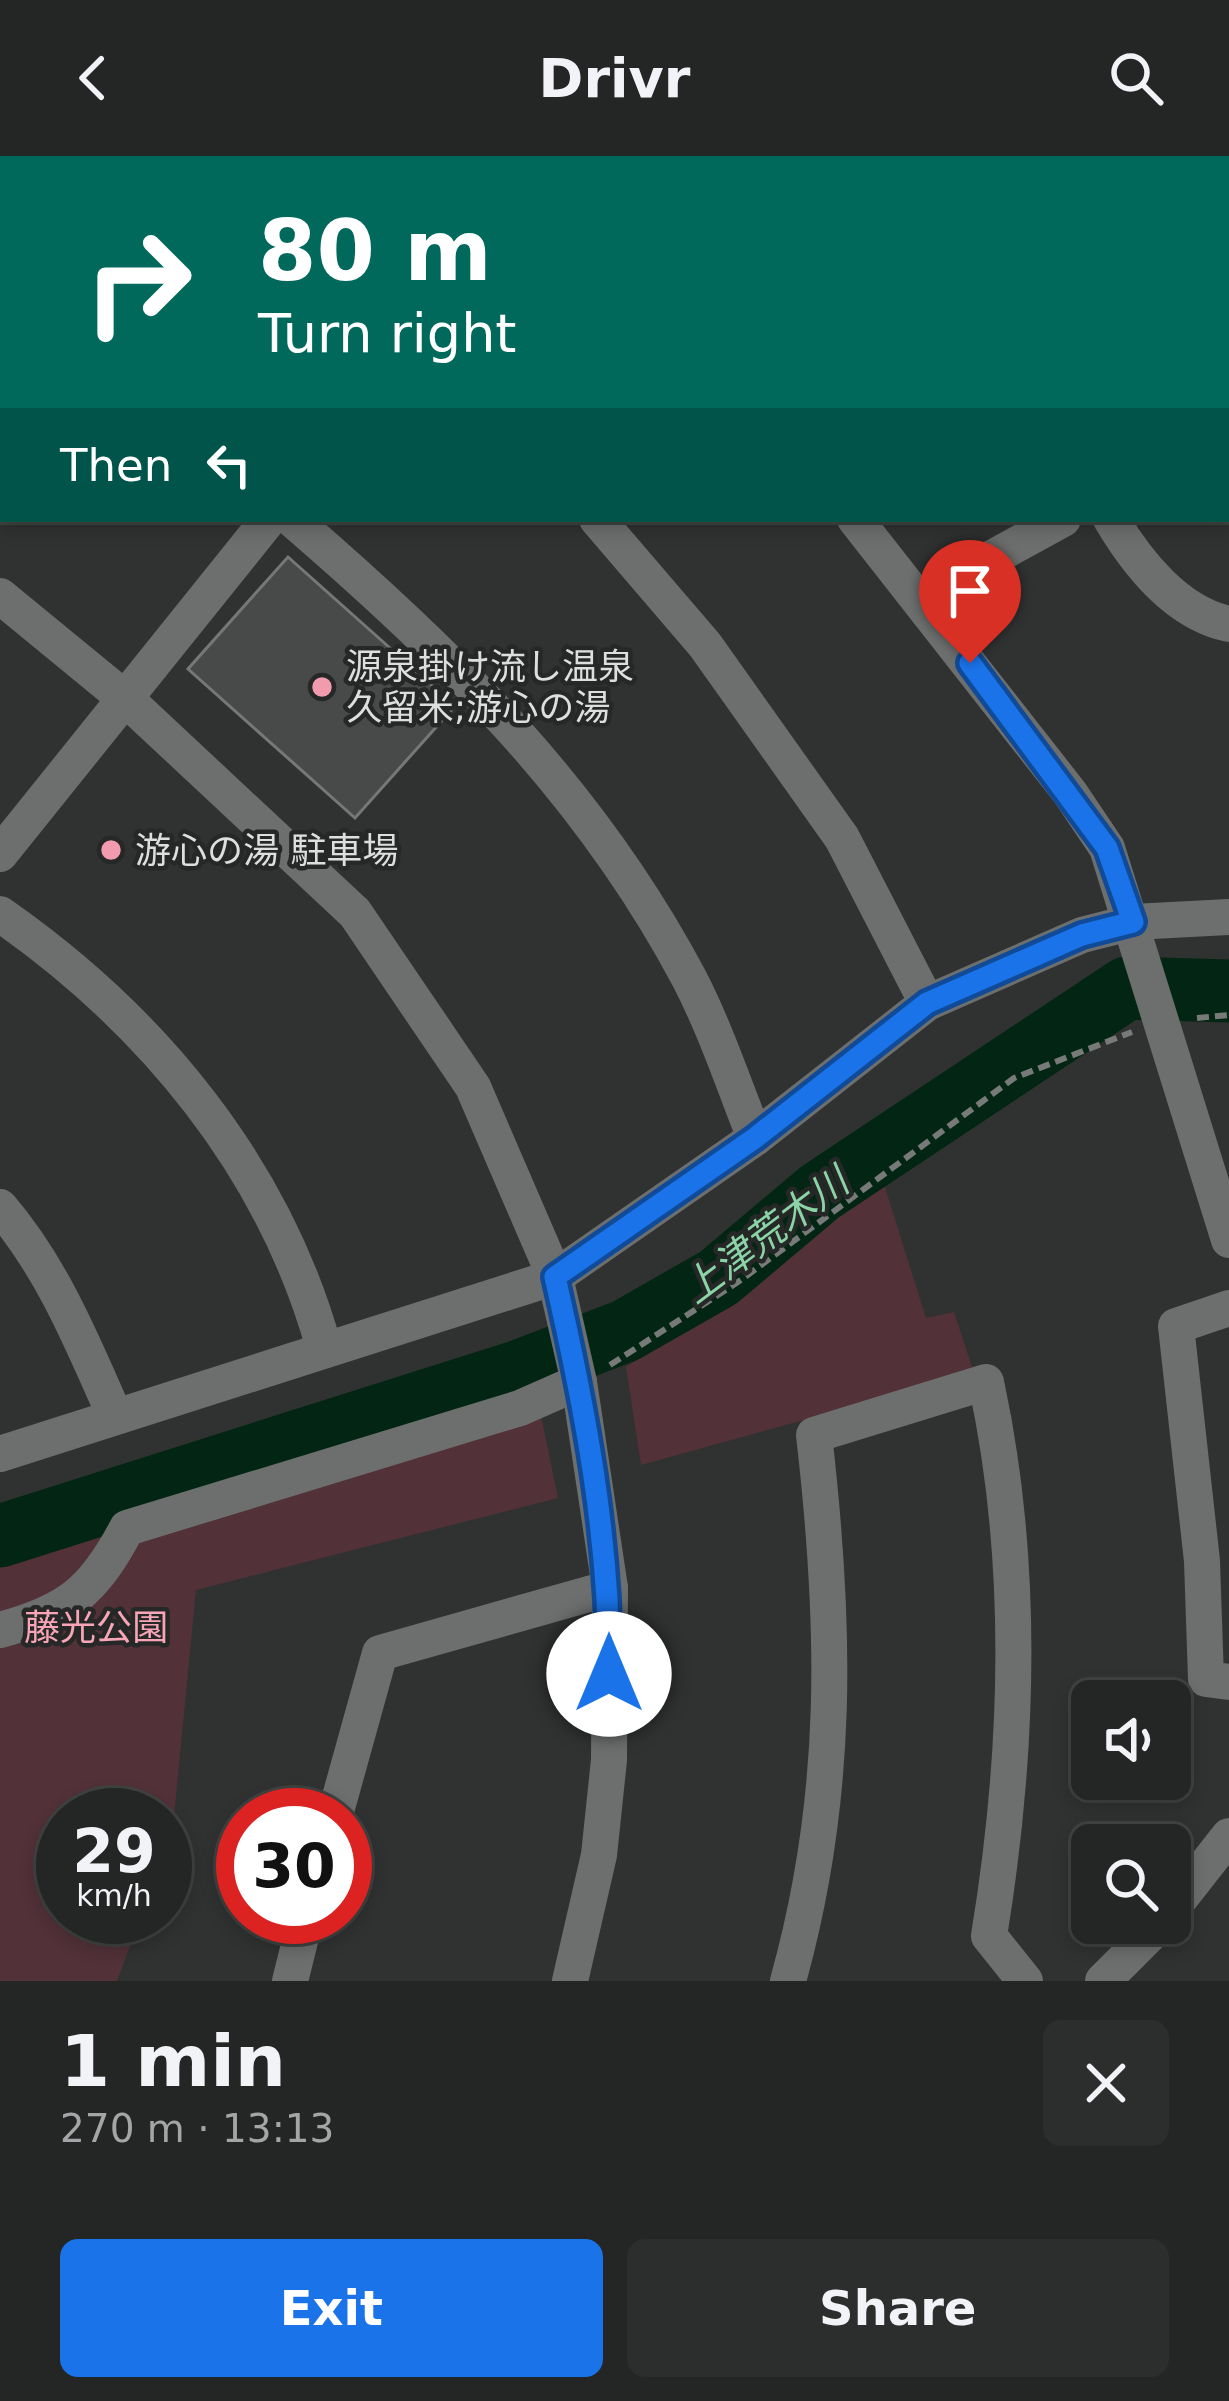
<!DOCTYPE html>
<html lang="en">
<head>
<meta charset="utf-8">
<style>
  :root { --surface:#232624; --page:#2b2e2c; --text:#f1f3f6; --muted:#a3a5a6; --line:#404341; --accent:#1a73e8 }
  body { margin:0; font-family:"DejaVu Sans","Noto Sans JP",sans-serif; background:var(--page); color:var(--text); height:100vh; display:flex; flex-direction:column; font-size:45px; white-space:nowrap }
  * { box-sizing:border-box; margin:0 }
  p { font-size:39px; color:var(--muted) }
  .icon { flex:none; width:66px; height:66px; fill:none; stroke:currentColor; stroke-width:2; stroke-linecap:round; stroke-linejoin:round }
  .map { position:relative; height:1825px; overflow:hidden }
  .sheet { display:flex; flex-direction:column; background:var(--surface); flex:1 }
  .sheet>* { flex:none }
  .guide { position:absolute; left:0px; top:0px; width:1230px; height:366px; box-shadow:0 6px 18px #0003,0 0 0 3px var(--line); background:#00695c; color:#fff; overflow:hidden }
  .controls { position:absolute; left:1071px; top:1524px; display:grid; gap:24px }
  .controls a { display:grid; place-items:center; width:120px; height:120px; border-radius:18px; background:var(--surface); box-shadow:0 6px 18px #0003,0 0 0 3px var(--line); font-size:60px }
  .speed { position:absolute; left:36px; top:1632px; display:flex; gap:24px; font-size:60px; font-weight:700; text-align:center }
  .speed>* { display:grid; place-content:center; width:156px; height:156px; border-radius:50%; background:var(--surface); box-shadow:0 6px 18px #0003,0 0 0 3px var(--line); line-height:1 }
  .speed small { font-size:30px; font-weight:400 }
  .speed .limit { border:18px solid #d22; background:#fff; color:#111 }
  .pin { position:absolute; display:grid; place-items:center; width:102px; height:102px; color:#fff; margin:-123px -51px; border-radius:50% 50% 50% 0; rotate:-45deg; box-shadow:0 0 12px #0007 }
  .pin .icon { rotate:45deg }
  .me { position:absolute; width:132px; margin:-66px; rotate:0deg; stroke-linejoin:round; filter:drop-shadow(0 0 9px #0008) }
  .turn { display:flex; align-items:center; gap:42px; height:252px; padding:0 60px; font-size:54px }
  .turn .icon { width:156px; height:156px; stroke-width:2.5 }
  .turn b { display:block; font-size:84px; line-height:102px }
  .then { display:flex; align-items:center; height:114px; padding:0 60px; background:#0003; gap:24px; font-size:45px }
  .round { display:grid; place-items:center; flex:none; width:126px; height:126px; border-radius:18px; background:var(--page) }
  .overview { display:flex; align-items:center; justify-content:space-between; height:204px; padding:0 60px }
  h1 { font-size:72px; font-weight:700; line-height:90px }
  .cta { display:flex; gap:24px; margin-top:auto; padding:24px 60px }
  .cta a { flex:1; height:138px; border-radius:18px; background:var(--accent); color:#fff; font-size:48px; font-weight:700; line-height:138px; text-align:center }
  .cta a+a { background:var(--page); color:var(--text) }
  header { display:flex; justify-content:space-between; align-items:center; height:156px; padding:0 60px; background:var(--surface); font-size:54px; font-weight:700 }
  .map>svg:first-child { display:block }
</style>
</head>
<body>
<header><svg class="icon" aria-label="back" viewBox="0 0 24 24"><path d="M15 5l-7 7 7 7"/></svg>Drivr<svg class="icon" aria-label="search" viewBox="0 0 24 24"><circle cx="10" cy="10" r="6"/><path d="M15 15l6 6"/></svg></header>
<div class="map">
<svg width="1229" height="1825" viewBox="0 0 1229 1825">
  <rect width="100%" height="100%" fill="#2f3230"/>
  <g fill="#523139">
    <polygon points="884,1028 926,1162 954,1156 974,1217 641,1309 626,1211"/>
    <polygon points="536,1235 558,1342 196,1434 172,1681 165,1699 165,1659 63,1659 63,1761 141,1761 117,1825 0,1825 0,1399"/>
  </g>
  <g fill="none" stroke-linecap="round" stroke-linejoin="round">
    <polyline stroke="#022613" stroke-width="63" points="0,1380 520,1215 625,1175 718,1122 820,1036 1127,832 1229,835"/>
  </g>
  <polygon fill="#474a48" stroke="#757976" stroke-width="3" points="288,401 455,550 355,662 188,513"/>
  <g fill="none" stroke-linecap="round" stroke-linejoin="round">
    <g stroke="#777a78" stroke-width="6" stroke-dasharray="12 6" stroke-linecap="butt">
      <polyline points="1197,862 1229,859"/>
      <polyline points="610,1209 741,1124 1014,922 1132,876"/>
    </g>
    <g stroke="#6c6f6d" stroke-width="36">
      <polyline points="503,0 507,3"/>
      <polyline points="149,3 151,0"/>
      <polyline points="216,3 218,0"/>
      <polyline points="555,3 558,0"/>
      <polyline points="834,3 837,0"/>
      <polyline points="1010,3 1011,0"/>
      <polyline points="1227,68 1229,67"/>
      <polyline points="0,178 3,175"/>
      <polyline points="1227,233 1229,235"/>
      <polyline points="0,263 3,260"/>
      <path d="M292,363C451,500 589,634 689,822C715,872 734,929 755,982"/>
      <polyline points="597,363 705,489 842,682 927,847"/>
      <polyline points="855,363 1070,637 1107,692 1229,1084"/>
      <path d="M1111,363C1137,407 1177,457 1229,468"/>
      <polyline points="0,440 128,545 355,757 473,931 555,1121 579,1226 610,1432 609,1604 599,1699 570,1825"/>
      <polyline points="919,442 1063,363"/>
      <polyline points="0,698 269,363"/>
      <path d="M0,758C152,864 274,1011 324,1192"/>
      <path d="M0,1051C53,1113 82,1186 115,1260"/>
      <polyline points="1229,1152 1176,1170 1202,1405 1206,1523 1229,1526"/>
      <polyline points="0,1298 555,1121 755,982 927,847 1082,779 1133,766 1229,761"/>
      <path d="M0,1474C68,1456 94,1435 127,1372L520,1252L579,1226"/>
      <polyline points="335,1659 380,1497 610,1432"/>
      <polyline points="1170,1755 1229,1680"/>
      <polyline points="290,1825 306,1761"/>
      <path d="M788,1825C840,1639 836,1469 814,1279L986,1226C1025,1407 1019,1597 989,1780L1025,1825"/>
      <polyline points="1103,1825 1161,1767"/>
    </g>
  </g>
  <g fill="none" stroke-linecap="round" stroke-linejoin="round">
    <defs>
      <path id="route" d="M609,1518C610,1383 585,1252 555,1121L755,982L927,847L1082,779L1133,766L1107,692L970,507"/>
    </defs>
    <use href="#route" stroke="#114b97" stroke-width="30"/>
    <use href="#route" stroke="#1a73e8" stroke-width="21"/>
  </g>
  <g fill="#f29aae" stroke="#252826" stroke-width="4.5">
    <circle cx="322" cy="531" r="12"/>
    <circle cx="111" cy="694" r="12"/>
  </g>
  <g text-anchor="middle" stroke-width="9" stroke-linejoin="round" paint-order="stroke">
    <g font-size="36" fill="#dddfde" stroke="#252826" text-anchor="start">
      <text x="346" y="523">源泉掛け流し温泉<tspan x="346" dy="41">久留米;游心の湯</tspan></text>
      <text x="135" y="707">游心の湯 駐車場</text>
    </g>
    <g font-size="36" fill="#f7a5b7" stroke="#252826">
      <text x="96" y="1484">藤光公園</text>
    </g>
    <g font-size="39" font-style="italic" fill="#8ad4a6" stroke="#252826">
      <text transform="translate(765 1079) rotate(-37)" y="14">上津荒木川</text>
    </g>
  </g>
</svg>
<div class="controls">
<a><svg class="icon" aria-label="sound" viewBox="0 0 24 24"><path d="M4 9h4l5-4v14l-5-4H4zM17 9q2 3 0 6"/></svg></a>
<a><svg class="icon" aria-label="search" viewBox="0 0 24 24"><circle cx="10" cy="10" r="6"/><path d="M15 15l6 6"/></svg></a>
</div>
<div class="speed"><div>29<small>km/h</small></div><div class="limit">30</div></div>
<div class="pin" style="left:970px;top:507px;background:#d93025"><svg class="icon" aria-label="arrive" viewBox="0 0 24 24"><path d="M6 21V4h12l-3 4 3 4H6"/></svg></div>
<svg class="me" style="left:609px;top:1518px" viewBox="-20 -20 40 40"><circle r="19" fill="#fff"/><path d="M0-13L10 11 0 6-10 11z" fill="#1a73e8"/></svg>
<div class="guide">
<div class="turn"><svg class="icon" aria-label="right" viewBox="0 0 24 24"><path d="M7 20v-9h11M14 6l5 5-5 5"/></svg><div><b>80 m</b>Turn right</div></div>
<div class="then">Then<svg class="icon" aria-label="left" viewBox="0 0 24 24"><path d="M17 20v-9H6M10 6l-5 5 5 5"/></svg></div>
</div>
</div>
<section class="sheet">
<div class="overview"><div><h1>1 min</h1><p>270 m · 13:13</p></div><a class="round"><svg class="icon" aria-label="close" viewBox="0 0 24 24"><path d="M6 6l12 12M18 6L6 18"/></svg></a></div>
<div class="cta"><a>Exit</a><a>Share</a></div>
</section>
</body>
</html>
